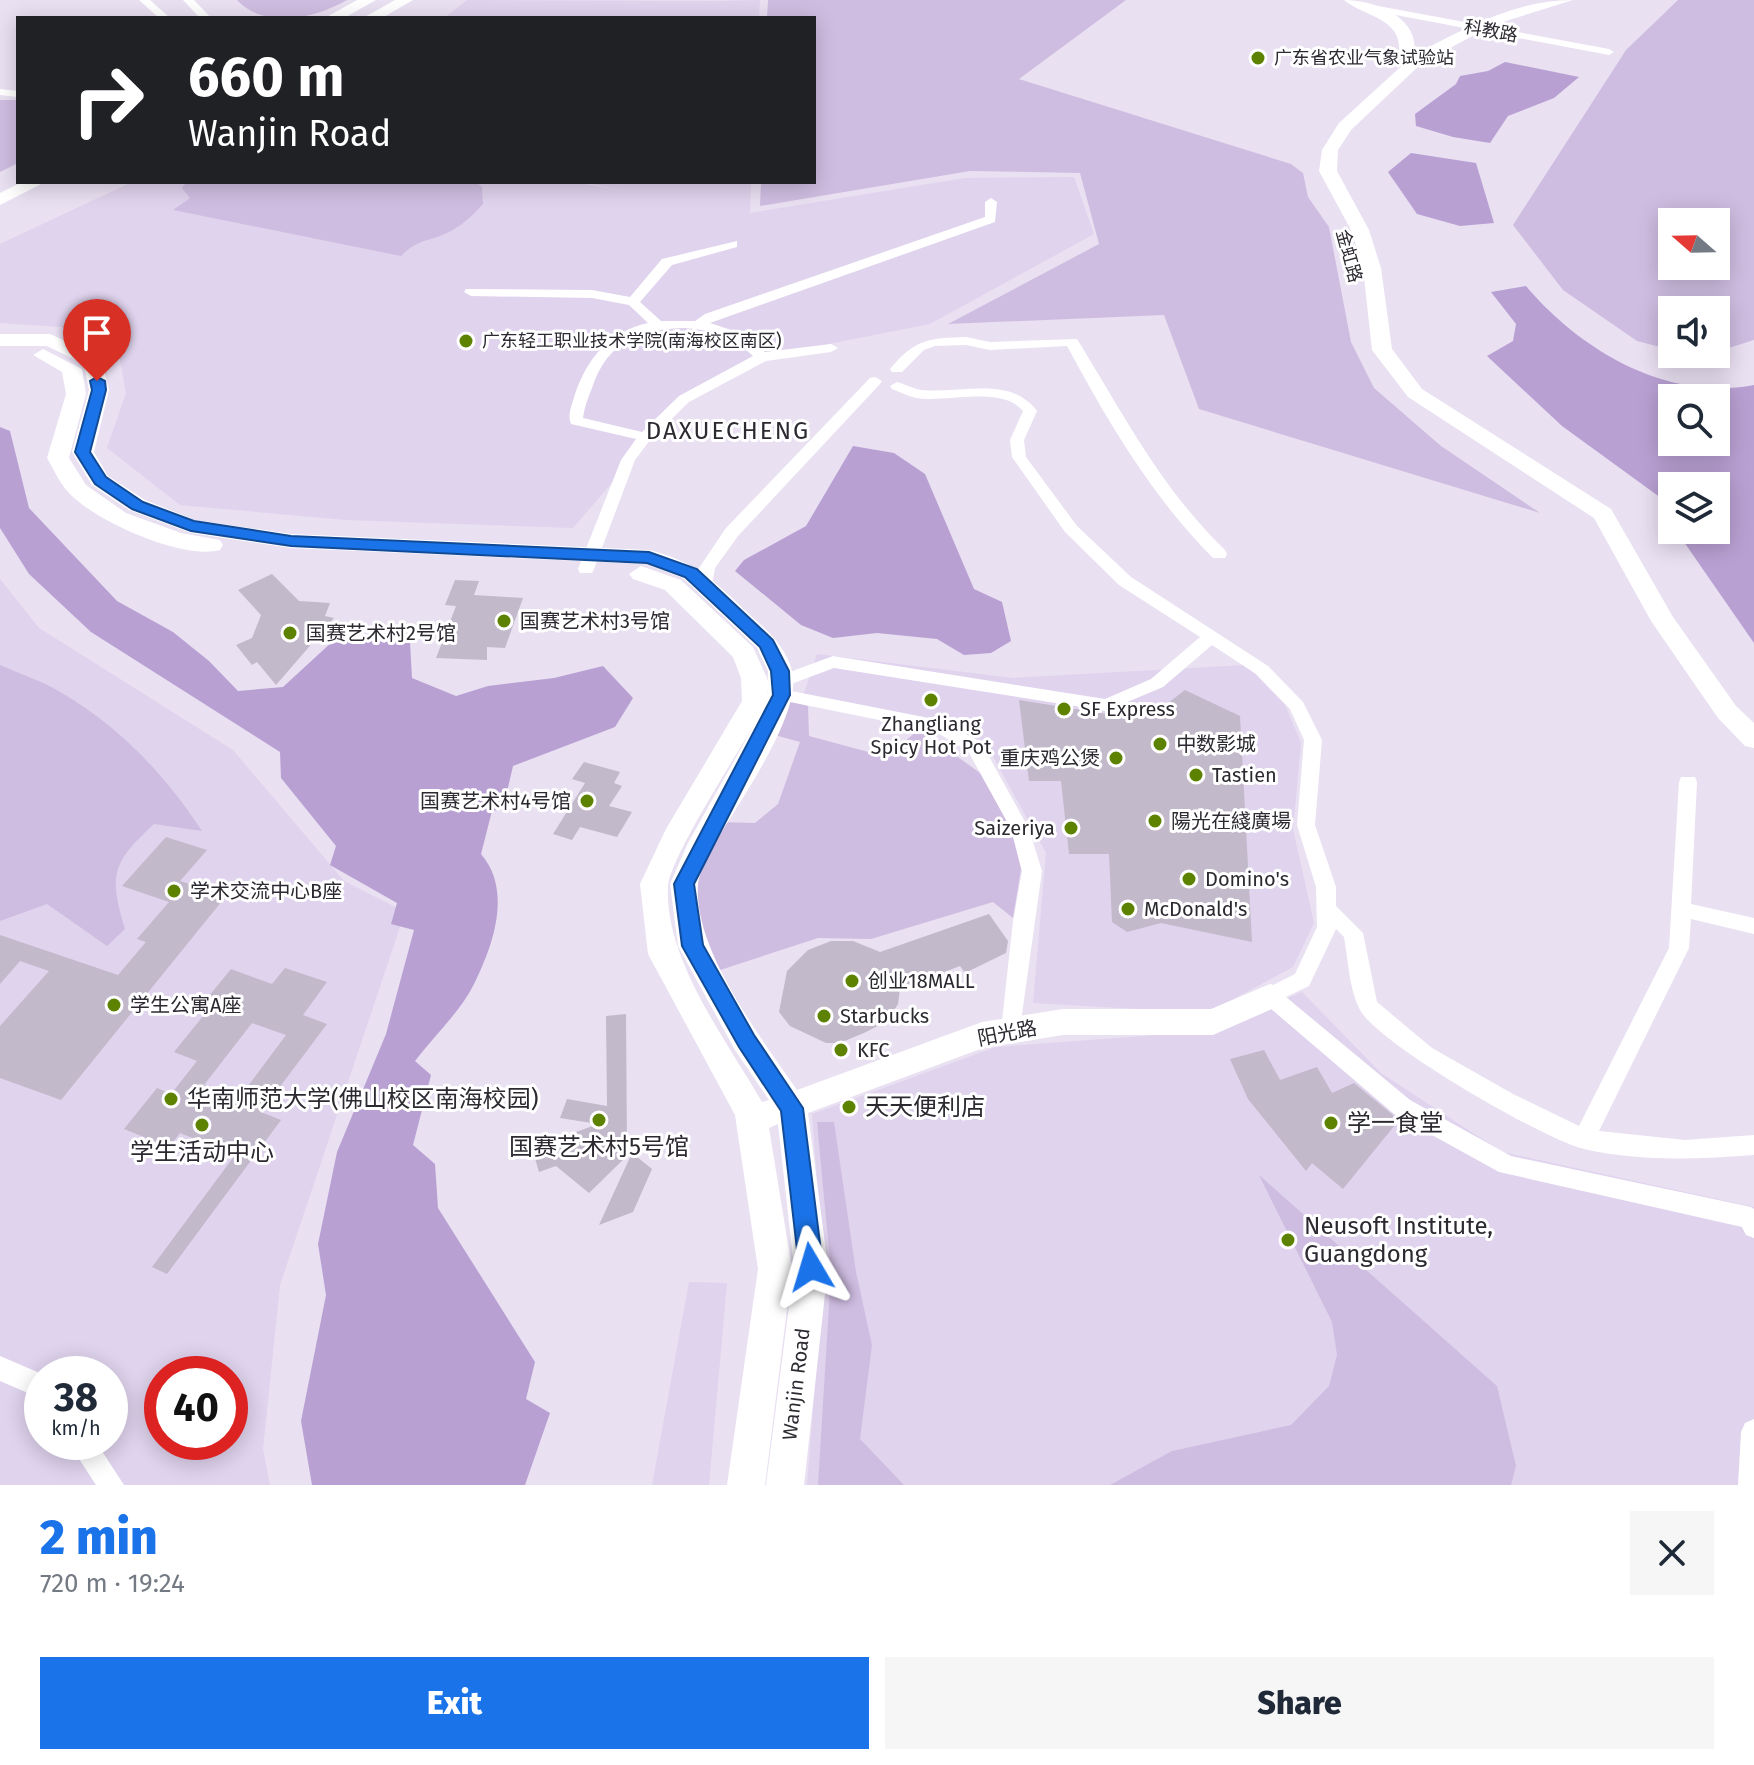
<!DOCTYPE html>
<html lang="en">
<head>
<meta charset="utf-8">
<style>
  :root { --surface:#fff; --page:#f6f6f7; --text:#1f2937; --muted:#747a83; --accent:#1a73e8 }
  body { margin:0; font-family:"Fira Sans","Noto Sans SC",sans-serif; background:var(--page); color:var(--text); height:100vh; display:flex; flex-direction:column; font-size:30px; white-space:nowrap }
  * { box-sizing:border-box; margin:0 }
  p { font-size:26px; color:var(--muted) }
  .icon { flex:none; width:44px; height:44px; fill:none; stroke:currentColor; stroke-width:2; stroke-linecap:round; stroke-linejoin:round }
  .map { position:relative; height:1485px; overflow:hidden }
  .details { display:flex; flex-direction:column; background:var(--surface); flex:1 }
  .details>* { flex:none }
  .guide { position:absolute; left:16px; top:16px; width:800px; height:168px; border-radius:0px; box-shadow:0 4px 20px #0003; background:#202124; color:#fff; overflow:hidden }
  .needle { width:52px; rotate:290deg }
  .fabs { position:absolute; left:1658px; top:208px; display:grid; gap:16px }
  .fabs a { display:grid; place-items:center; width:72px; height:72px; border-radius:0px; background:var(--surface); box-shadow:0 4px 20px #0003; font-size:40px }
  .speed { position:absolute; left:24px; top:1356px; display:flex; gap:16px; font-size:40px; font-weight:700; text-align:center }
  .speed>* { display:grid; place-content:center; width:104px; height:104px; border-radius:50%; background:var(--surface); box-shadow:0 4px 20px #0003; line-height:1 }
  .speed small { font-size:20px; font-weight:400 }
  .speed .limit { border:12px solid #d22; background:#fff; color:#111 }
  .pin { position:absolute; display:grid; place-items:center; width:68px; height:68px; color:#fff; margin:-82px -34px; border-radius:50% 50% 50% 0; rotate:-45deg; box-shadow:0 0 8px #0007 }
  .pin .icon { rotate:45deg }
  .me { position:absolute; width:88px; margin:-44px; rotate:353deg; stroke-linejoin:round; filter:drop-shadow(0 0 6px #0008) }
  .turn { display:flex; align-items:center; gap:28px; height:168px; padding:0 40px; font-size:36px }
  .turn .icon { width:104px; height:104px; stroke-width:2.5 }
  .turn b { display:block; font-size:56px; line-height:68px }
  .round { display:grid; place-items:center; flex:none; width:84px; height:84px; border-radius:0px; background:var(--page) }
  .headline { display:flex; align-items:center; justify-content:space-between; height:136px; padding:0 40px }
  h1 { font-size:48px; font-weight:800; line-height:60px; color:var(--accent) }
  .primary-button { display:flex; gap:16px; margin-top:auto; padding:16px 40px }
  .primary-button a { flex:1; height:92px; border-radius:0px; background:var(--accent); color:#fff; font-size:32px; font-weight:800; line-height:92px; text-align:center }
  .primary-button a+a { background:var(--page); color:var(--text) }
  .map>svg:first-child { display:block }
</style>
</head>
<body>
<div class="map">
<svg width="1754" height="1485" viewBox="0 0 1754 1485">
  <rect width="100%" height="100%" fill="#e9e0f2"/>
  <g fill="#dfd3ed" fill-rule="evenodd">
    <polygon points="467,0 714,1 760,0 759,18 444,18"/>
    <polygon points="1074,177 1094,234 930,324 762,357 684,399 573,528 346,520 180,505 107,448 126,393 119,355 61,327 0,323 0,244 132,182 574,182 625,191 583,182 751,182 750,213 965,178"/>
    <path d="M0,579L39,628L233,750L344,881L405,912L280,1285L263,1449L270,1485H0ZM42,1374H110V1442H42ZM162,1374H230V1442H162Z"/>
    <polygon points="817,654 1013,678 1246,665 1285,705 1301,743 1293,829 1314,923 1293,967 1207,1013 1033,1003 1046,853 984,740 802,699"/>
    <polygon points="1302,992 1381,1073 1502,1152 1754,1207 1754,1485 807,1485 824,1273 812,1114 996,1047 1211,1031"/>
    <polygon points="689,1282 727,1283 709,1485 652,1485"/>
  </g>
  <g fill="#cfbde1" fill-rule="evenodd">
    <path d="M237,0H347C316,18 265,30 237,0Z"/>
    <polygon points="768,0 1126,0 1019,79 1291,164 1303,173 1308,197 1329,227 1351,342 1374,388 1441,446 1540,513 1199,409 1164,315 948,324 1099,244 1080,173 970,171 760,206 761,182 814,182 814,18 767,18"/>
    <path d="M1678,0H1754V340L1716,352V310H1672V350L1637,341L1563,290L1513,225L1626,50ZM1672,222H1716V266H1672Z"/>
    <polygon points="0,100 18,100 18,163 0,172"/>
    <path d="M186,182H476L482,187L483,204C473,215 462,226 447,233C427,242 418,239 401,256L173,210L190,198L182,188Z"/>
    <path d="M0,665C20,674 43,681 62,693C120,727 166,776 202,831L154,824C113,862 108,874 125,929L107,946L47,904L0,921Z"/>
    <polygon points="786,699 808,706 809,736 887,757 919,729 987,778 1012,832 1021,869 1013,918 993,902 871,939 818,938 714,972 690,884 721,822 755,823 778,804 800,742 771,734"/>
    <polygon points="817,1122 834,1122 856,1272 872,1345 860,1439 904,1485 818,1485 831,1272"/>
    <polygon points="1259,1175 1497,1386 1516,1466 1511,1485 1110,1485 1172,1451 1291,1425 1329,1386 1337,1355 1332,1322"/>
  </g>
  <g fill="#b9a0d3" fill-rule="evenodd">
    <polygon points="1505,62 1579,77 1554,98 1508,116 1490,143 1453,137 1416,126 1415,114 1456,84 1460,76 1488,71"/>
    <polygon points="1411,153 1476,163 1494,223 1460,226 1417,214 1388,172"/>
    <path d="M1526,286C1580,350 1667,402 1754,385V643L1684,542L1681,530H1716V486H1672V506L1562,426L1487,356L1513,341L1516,324L1491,292ZM1672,398H1716V442H1672Z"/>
    <path d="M0,427L10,431L29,508L117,601L173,632L209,661L238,691L283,687L333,641L410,642L412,678L456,696L488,686L554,678L603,666L633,698L615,727L513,766L503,809L492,811L481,854C512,890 494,943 475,982C462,1010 434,1036 415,1061L431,1075L413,1145L435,1164L438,1208L535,1362L526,1399L550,1413L525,1485H312L301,1421L326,1295L318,1244L337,1152L386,1034L414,930L391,924L397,903L330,865L336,846L281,778L280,752L91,632L29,574L0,528Z"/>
    <polygon points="853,446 894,453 925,474 974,589 1002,602 1011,641 991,653 964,655 937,639 877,633 833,638 801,625 735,571 744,560 806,526"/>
  </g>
  <g fill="#c2b9cb" fill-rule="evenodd">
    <polygon points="272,574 299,601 330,603 325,616 334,618 276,685 257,662 252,665 236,645 252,638 261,615 238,590"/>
    <polygon points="455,580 479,581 474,595 523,598 505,648 487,647 487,660 436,658 456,606 445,605"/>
    <polygon points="1185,690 1240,716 1252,942 1161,923 1127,932 1112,922 1109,854 1069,854 1061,781 1029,781 1019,700 1106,714 1119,709 1144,714 1155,713"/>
    <polygon points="584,762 620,772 614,783 622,786 609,806 632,812 617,837 580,827 572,840 553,834 585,783 572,779"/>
    <polygon points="166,837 207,850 180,881 226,896 61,1100 0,1078 0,1026 49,971 20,961 0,984 0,935 118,975 146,942 137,939 169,902 122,886"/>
    <polygon points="989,914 1008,941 1006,953 965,973 960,966 900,989 898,1004 887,1021 866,1032 840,1043 826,1043 790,1026 779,1012 787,971 808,950 831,941 853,941 880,952"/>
    <path d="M285,968L327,982L303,1015L327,1024L261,1112L281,1120L167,1274L152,1267L235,1155L180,1133L169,1147L124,1129L157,1088L171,1094L197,1061L174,1052L208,1010L200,1007L231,969L272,984ZM252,1023L286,1035L239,1098L204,1085Z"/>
    <polygon points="626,1014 627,1149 631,1152 589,1193 556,1166 539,1172 532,1148 598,1124 560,1118 567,1099 607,1106 606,1016"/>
    <polygon points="1264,1050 1280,1080 1317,1067 1332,1093 1354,1083 1399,1120 1343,1189 1312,1163 1306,1171 1248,1099 1230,1059"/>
    <polygon points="632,1153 652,1169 633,1212 599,1225"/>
  </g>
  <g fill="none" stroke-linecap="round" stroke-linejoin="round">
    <g fill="#fff" fill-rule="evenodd">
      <polygon points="139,0 150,0 170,18 159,18"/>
      <polygon points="183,0 194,0 211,18 200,18"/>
      <polygon points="1373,5 1609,49 1614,52 1609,55 1369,10 1369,6"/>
      <polygon points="0,89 18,91 18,97 0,95"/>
      <path d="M991,198L997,202L995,222L710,323L743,334L765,352L831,344L838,348L831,352L766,361L689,402L650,440L635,460L594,569L592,573H580L578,569L621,460L636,439L571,424C567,414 572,405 575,394C588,357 609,332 648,323L629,305L592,298L471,296L464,292L466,289L592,290L630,297L662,259L737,241V247L672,265L640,302L661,321H695L705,314L985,217V202ZM685,328C712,330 733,337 753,356L679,396L642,432L583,418C584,408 588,398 592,388C607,342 639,329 685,328Z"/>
      <path d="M966,337L990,342L1077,339C1124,415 1160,487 1225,550L1227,554L1225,558H1213C1152,497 1108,422 1067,346L990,350L966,345L935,346L924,350L902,372H892L890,369C915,339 929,338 966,337Z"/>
      <polygon points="875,377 882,381 880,384 738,536 715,568 711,590 699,590 697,586 699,568 726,528 870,378"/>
      <path d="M897,382C905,384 913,389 922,390C960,394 1011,375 1037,411L1024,440L1026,457L1077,526L1131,577L1268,666L1303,702L1322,740L1315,825L1336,887V906L1363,933L1377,1002L1432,1048L1513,1094L1579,1126L1669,948L1679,782L1681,777H1695L1697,782L1691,904L1754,918V934L1691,919L1689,948L1599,1131L1685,1140L1754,1135V1155C1699,1159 1639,1162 1584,1149C1545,1140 1374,1042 1359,1008C1349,988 1348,959 1344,937L1336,929L1309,986L1286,997L1410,1100L1511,1156L1751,1207L1754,1209V1238L1746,1235L1742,1227L1499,1172L1394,1114L1263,1002L1260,996L1263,990L1295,974L1317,927L1316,887L1297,825L1304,740L1290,709L1256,674L1212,645L1163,687L1106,711L834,668L775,690H763L760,686L763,682L833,656L1105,699L1151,679L1200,637L1119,585L1065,532L1012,457L1010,440L1023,411C1002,385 946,403 916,398C908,396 900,392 892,389L890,386Z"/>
      <polygon points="781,689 939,720 981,742 1029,829 1042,871 1019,1036 1012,1039 1005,1036 1001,1030 1013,921 1022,871 1011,829 968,751 934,731 775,699 772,695 775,691"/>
      <polygon points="0,1356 42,1374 42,1399 0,1381"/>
      <polygon points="1754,1419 1754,1485 1738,1485 1741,1432 1745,1423"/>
      <polygon points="68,1442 96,1442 124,1485 96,1485"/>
    </g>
    <g fill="#fff" fill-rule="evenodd">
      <polygon points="357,0 376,0 344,18 325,18"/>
      <polygon points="395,0 413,0 382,18 363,18"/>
      <path d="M1344,0C1374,0 1421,17 1414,55C1464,29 1515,0 1573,0L1493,25L1422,63L1351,130L1338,150L1337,171L1369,230L1381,268L1392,349L1422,389L1611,509L1673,617L1736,706L1754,723V748L1745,746L1718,718L1651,621L1594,518L1408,397L1372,350L1363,268L1351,230L1319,171L1322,150L1339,123L1406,62L1398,57C1406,18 1366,18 1344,0Z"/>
      <polygon points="22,182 45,182 0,205 0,193"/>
      <path d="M0,334H50L101,357L109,390L94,452L108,476L145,500L195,520L291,534L649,550C697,562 714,581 749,614C767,630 786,647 792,671C803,712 741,799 720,835C713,848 699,870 698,885C693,949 761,1038 797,1090L982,1022L1063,1009H1211L1270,984L1281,987L1285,996L1281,1005L1213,1035H1063L983,1048L808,1113L828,1267L804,1485H766L794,1267L778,1124L769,1128L792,1269L765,1485H727L758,1269L735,1115L648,954L640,884L666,829L742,701L741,678L733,657L665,590L633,579L629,574L641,566L681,580L753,647L767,678V697L768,671L757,648L683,578L646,564L291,548L191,533L129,510L92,485L72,452L89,390L84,364L47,346H0ZM758,718L688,843L670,884L678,946L735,1050L769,1100L762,1102C727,1041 664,959 668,886C670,857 740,750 758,718Z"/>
      <path d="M43,349L82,369L86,394L69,458L86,485L126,513L181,533L220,540L223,545L220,550C182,560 98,522 71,495C61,486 54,470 47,458L66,394L62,372L33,355Z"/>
    </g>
  </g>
  <polygon fill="#1a73e8" stroke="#114b97" stroke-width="2" points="97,377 105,381 106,390 90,452 106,477 143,502 194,521 291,536 649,552 697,569 773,640 789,671 790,695 694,884 703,945 754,1035 803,1108 823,1267 819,1275 811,1278 803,1275 799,1267 781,1111 739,1047 682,946 674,884 773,695 771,671 760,647 685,577 647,563 291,546 191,531 132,509 95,484 75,452 92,390 90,381"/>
  <g fill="#5c8200" stroke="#fff" stroke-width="3">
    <circle cx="1258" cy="58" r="8"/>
    <circle cx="466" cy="341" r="8"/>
    <circle cx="504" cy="621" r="8"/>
    <circle cx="290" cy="633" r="8"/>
    <circle cx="931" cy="700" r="8"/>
    <circle cx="1064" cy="709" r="8"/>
    <circle cx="1160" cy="744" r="8"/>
    <circle cx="1116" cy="758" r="8"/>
    <circle cx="1196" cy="775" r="8"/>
    <circle cx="587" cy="801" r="8"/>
    <circle cx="1155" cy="821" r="8"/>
    <circle cx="1071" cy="828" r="8"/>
    <circle cx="1189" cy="879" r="8"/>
    <circle cx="174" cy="891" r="8"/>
    <circle cx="1128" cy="909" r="8"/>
    <circle cx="852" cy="981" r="8"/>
    <circle cx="114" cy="1005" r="8"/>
    <circle cx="824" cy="1016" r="8"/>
    <circle cx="841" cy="1050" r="8"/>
    <circle cx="171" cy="1099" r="8"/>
    <circle cx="849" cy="1107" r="8"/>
    <circle cx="599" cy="1120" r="8"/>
    <circle cx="1331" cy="1123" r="8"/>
    <circle cx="202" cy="1125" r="8"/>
    <circle cx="1288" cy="1240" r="8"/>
  </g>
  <g text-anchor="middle" stroke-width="6" stroke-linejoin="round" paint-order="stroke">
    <g font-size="18" fill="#2c2930" stroke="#fff">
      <text transform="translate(1491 31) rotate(10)" y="6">科教路</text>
      <text transform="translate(1349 256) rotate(75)" y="6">金虹路</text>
    </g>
    <g font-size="18" fill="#2c2930" stroke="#fff" text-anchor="start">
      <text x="1274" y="64">广东省农业气象试验站</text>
      <text x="482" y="347">广东轻工职业技术学院(南海校区南区)</text>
    </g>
    <g font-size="20" fill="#2c2930" stroke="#fff" text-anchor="start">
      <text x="520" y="628">国赛艺术村3号馆</text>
      <text x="306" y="640">国赛艺术村2号馆</text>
      <text x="1080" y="716">SF Express</text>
      <text x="931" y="731" text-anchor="middle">Zhangliang<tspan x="931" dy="23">Spicy Hot Pot</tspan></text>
      <text x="1176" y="751">中数影城</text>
      <text x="1100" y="765" text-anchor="end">重庆鸡公煲</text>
      <text x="1212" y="782">Tastien</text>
      <text x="571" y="808" text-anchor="end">国赛艺术村4号馆</text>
      <text x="1171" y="828">陽光在綫廣場</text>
      <text x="1055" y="835" text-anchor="end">Saizeriya</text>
      <text x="1205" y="886">Domino's</text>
      <text x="190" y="898">学术交流中心B座</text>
      <text x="1144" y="916">McDonald's</text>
      <text x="868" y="988">创业18MALL</text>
      <text x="130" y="1012">学生公寓A座</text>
      <text x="840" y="1023">Starbucks</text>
      <text x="857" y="1057">KFC</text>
    </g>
    <g font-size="20" fill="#2c2930" stroke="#fff">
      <text transform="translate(1007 1033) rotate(-11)" y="7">阳光路</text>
      <text transform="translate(796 1384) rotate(-83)" y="7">Wanjin Road</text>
    </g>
    <g font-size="24" letter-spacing="2" fill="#2c2930" stroke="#fff">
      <text x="728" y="439">DAXUECHENG</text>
    </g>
    <g font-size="24" fill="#2c2930" stroke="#fff" text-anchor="start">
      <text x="187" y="1107">华南师范大学(佛山校区南海校园)</text>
      <text x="865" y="1115">天天便利店</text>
      <text x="1347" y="1131">学一食堂</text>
      <text x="599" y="1155" text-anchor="middle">国赛艺术村5号馆</text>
      <text x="202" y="1160" text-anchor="middle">学生活动中心</text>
      <text x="1304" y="1234">Neusoft Institute,<tspan x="1304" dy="28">Guangdong</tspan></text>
    </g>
  </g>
</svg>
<div class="fabs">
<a><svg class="needle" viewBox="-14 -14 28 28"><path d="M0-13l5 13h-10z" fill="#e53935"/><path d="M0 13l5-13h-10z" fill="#747a83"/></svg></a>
<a><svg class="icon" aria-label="sound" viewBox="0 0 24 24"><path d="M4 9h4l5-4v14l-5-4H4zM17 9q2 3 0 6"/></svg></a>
<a><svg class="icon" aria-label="search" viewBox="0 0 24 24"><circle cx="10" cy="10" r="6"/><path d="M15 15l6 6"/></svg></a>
<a><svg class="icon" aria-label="layers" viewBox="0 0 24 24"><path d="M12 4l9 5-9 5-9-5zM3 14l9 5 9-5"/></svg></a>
</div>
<div class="speed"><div>38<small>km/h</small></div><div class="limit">40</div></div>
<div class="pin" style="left:97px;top:381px;background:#d93025"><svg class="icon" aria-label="arrive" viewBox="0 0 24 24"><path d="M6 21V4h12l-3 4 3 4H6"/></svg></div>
<svg class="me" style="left:811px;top:1267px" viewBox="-20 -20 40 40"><path d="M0-17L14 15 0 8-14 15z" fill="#1a73e8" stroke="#fff" stroke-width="4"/></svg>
<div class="guide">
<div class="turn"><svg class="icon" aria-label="right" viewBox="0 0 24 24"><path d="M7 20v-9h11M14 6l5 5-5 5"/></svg><div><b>660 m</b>Wanjin Road</div></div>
</div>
</div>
<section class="details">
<div class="headline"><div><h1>2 min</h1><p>720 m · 19:24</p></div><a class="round"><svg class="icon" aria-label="close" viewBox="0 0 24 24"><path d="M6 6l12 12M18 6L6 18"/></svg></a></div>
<div class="primary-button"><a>Exit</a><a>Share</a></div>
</section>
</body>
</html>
